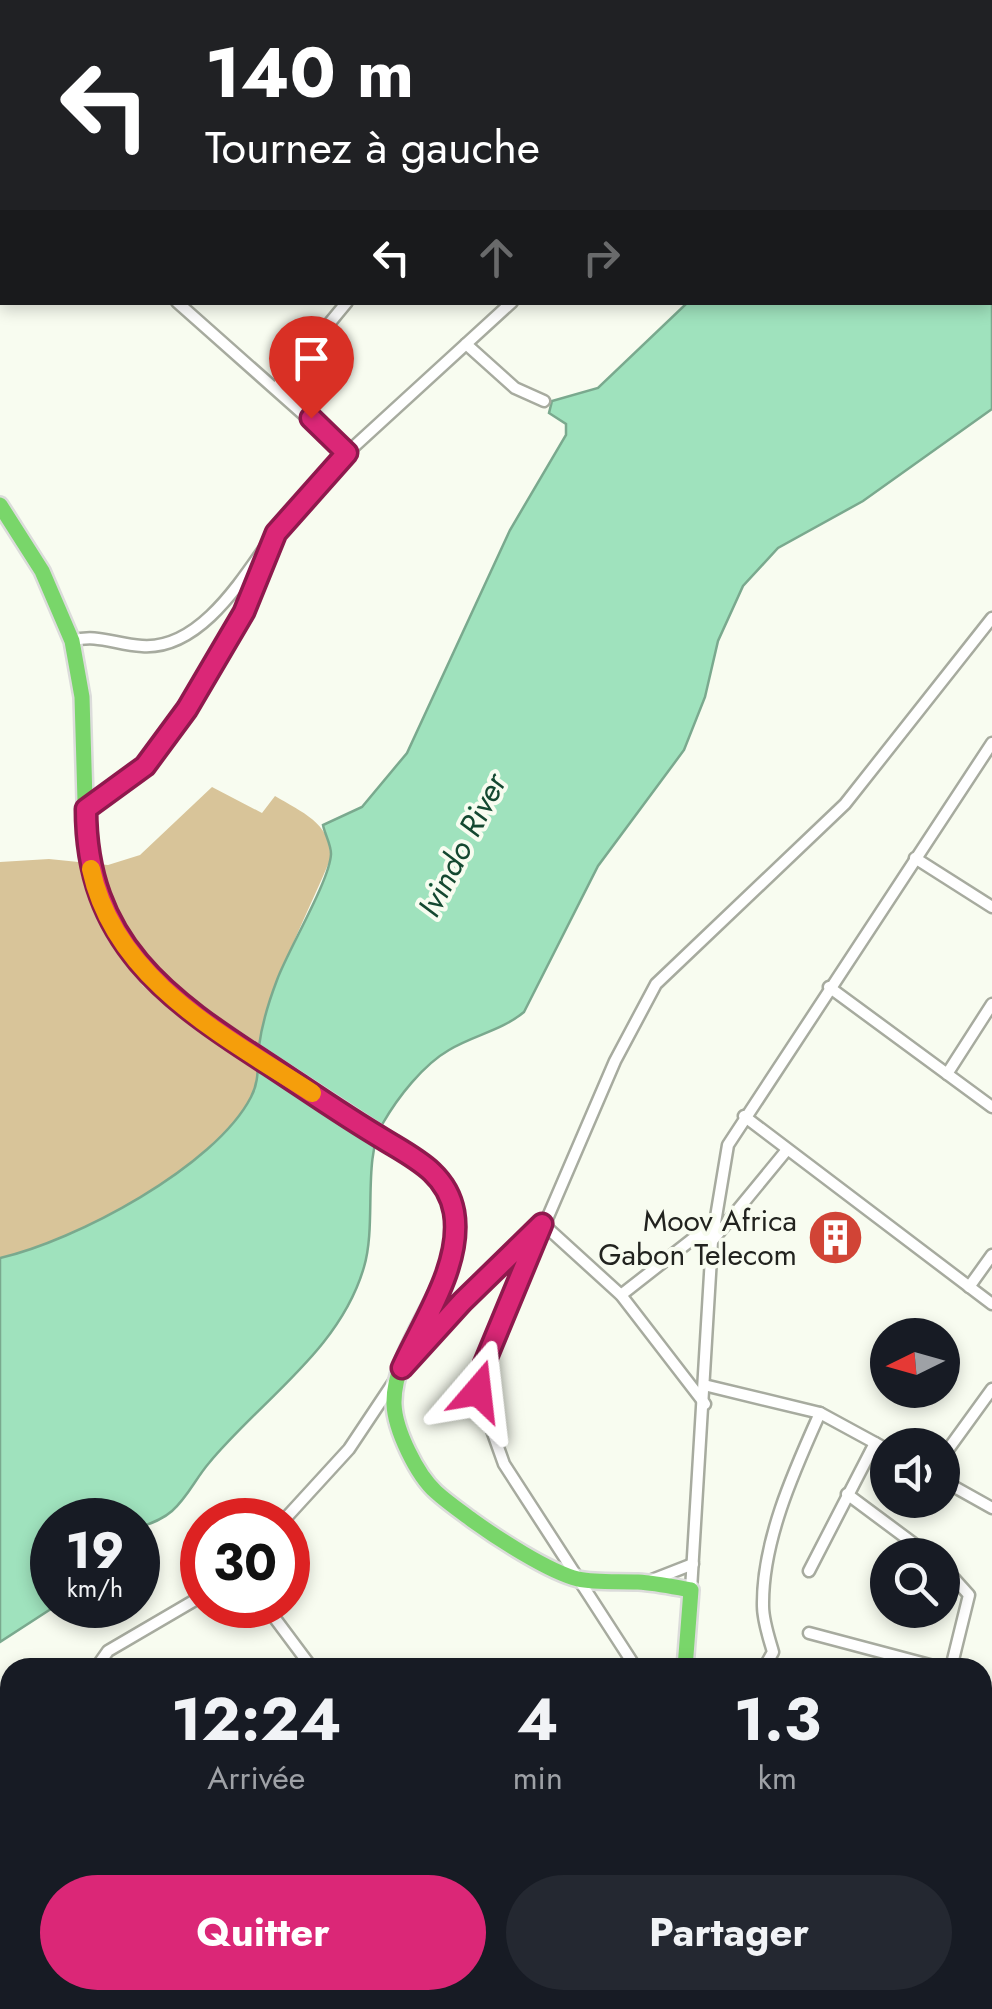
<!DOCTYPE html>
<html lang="fr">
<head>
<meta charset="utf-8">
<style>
  :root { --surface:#171b24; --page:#242831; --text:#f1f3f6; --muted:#9ea1a6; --accent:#db2777 }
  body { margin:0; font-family:Jost,sans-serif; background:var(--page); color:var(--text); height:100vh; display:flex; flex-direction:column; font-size:38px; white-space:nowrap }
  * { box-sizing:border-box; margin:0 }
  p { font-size:32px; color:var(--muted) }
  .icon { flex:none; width:55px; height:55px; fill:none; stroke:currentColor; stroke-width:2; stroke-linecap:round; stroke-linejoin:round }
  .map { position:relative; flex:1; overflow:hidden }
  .drawer { position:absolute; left:0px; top:1658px; width:992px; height:352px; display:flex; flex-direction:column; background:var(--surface); border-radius:30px 30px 0 0; box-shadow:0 5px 15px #0003 }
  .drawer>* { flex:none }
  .hud { position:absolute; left:0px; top:0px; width:992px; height:305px; box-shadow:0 5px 15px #0003; background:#202124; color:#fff; overflow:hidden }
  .needle { width:65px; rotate:265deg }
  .controls { position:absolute; left:870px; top:1318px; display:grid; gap:20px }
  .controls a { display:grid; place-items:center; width:90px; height:90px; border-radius:50%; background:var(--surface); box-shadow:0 5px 15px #0003; font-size:50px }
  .speed { position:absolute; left:30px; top:1498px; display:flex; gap:20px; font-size:50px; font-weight:700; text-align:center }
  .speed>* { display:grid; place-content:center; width:130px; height:130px; border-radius:50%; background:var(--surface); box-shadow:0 5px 15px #0003; line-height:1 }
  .speed small { font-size:25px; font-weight:400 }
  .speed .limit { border:15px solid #d22; background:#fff; color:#111 }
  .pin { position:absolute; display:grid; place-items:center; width:85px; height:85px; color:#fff; margin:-102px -42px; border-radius:50% 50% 50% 0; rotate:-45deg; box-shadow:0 0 10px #0007 }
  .pin .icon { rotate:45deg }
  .me { position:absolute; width:110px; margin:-55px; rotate:17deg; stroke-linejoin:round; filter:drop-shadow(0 0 8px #0008) }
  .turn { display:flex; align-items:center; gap:35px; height:210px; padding:0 40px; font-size:45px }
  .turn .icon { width:130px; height:130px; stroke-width:2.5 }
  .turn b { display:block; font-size:70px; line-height:85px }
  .lanes { display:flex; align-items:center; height:95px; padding:0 40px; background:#0003; justify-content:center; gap:50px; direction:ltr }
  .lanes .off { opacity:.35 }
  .eta { display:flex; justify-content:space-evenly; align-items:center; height:170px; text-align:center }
  .eta b { font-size:60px; font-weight:700; line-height:70px }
  .button { display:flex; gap:20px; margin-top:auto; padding:20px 40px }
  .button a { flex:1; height:115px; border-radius:60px; background:var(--accent); color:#fff; font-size:40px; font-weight:700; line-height:115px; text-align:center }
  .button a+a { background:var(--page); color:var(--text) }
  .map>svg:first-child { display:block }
</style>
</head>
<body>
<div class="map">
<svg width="992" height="2009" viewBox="0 0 992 2009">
  <rect width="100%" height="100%" fill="#f8fcf0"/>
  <g fill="#d8c499">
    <polygon points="315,0 762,0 764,2 321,2"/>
    <path d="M212,787L262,813L275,796C303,813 333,824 330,860C308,912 282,962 266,1015C257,1042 264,1072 252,1097C217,1167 74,1242 0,1258V862L49,859L108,865L140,855Z"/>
  </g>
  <path fill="#9fe2bd" stroke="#7aa98e" stroke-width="2.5" d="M992,38V409L863,501L778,548L743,586L718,641L705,697L684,750L598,866L524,1012C501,1031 474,1035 449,1050C423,1065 398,1097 383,1123C362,1160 377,1223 364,1267C340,1350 262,1399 209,1463C196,1478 187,1498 172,1511C162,1520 149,1524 138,1528V1520H52V1605H57L0,1642V1258C75,1241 215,1167 251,1097C260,1080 257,1064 259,1046C262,1023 269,1001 277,980C288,950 330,880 331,854C331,844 325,835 323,825L362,807L407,753L510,530L566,435V424L549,413L552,401L598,388L687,303L990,302Z"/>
  <polygon fill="#cecdc0" stroke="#a7a69a" stroke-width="2.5" points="823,1218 851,1236 837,1257 822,1247 826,1240 814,1232"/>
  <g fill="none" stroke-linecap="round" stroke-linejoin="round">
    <defs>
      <g id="minor">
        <polyline points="0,169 2,171"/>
        <polyline points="177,302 347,453"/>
        <polyline points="466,344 515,388 544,401"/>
        <polyline points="276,388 347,302"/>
        <path d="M72,641C97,633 116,645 142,646C197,650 238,586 266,546"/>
        <polyline points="86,809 145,766 187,709 244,612 275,533 347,453 512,302"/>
        <polyline points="915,858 992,907"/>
        <polyline points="829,987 992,1107"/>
        <polyline points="947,1074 992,1004"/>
        <polyline points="744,1116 992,1304"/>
        <polyline points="969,1287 992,1255"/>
        <polyline points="621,1295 699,1234 712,1241 786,1151"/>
        <polyline points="404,1366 462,1302 543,1224 621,1295 705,1404"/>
        <polyline points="704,1385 820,1413 888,1450"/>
        <polyline points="942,1465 947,1451 992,1389"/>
        <polyline points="942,1480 992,1508"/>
        <polyline points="847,1494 929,1555"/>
        <polyline points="284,1520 349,1449 395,1380"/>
        <polyline points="942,1565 969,1595 951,1668"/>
        <polyline points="809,1571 875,1443"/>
        <polyline points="652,1580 693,1564"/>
        <polyline points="691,1590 712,1241 728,1145 992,743"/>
        <polyline points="265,1605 312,1668"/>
        <polyline points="809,1633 941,1668"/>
        <polyline points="96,1668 108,1651 202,1596"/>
        <polyline points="636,1668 504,1464 478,1391 485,1363 615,1061 656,984 845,804 992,618"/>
        <path d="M764,1668L773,1652C769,1638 763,1621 763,1606C762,1541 794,1471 820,1413"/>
        <polyline points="982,1820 992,1827"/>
        <polyline points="0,1841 10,1832"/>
      </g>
      <g id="highway">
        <path d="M0,505L42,571L72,641L82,697L86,835L91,874L117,936L150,979L189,1010L421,1161C513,1240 392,1324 394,1404C395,1430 417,1475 436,1492C447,1502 460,1511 472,1520C497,1538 549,1572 578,1579C596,1583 619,1581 638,1582C656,1583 674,1587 691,1590L685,1668"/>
        <polyline points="658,2009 658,2000"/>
      </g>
    </defs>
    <use href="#minor" stroke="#a7ab9f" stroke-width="15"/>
    <use href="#highway" stroke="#dcdcdb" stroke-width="20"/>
    <use href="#minor" stroke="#fff" stroke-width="10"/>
    <use href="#highway" stroke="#79d66a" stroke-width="15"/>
  </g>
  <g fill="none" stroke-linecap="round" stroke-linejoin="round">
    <defs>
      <path id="route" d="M311,418L347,453L276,533L244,612L187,709L145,766L86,809C86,942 166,999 269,1065C307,1090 344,1116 383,1139C414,1158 447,1173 454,1212C463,1264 422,1323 402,1368L462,1302L542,1224L484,1364L478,1391"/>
    </defs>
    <use href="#route" stroke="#8e194d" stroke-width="25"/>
    <use href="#route" stroke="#db2777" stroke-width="18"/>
    <path stroke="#f59e0b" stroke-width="18" d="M91,869C115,981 225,1036 312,1093"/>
  </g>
  <defs>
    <symbol id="building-disc" viewBox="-11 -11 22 22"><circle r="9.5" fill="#d14436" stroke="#f8fcf0"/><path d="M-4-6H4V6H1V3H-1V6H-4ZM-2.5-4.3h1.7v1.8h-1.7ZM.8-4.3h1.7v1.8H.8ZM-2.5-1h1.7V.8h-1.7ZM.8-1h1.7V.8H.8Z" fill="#fff"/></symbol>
  </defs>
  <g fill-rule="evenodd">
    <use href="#building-disc" x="804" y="1206" width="63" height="63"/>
  </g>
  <g text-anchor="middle" stroke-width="8" stroke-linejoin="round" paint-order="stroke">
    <g font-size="30" fill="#22231f" stroke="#f8fcf0" text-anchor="end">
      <text x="797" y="1231">Moov Africa<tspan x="797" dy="34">Gabon Telecom</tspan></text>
    </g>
    <g font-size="32" font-style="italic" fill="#144830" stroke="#f8fcf0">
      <text transform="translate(462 845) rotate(-63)" y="11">Ivindo River</text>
    </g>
  </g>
</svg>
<div class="controls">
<a><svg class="needle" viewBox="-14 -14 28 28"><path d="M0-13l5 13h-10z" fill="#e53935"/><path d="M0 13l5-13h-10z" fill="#9ea1a6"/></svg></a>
<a><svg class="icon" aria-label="sound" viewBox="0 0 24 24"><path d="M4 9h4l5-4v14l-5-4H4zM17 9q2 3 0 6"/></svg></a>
<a><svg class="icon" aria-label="search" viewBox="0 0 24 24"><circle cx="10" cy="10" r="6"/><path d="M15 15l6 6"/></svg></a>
</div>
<div class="speed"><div>19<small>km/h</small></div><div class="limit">30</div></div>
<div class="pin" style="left:311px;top:418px;background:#d93025"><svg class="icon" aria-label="arrive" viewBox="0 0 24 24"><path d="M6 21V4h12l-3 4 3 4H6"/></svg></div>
<svg class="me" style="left:478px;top:1391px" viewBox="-20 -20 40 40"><path d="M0-17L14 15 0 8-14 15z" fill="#db2777" stroke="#fff" stroke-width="4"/></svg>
<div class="hud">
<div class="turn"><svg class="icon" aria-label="left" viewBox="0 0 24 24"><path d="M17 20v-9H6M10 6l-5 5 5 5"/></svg><div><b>140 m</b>Tournez à gauche</div></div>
<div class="lanes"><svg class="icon" aria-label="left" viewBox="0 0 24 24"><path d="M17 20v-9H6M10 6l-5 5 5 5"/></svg><svg class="icon off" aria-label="ahead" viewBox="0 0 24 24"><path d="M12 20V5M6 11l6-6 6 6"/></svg><svg class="icon off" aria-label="right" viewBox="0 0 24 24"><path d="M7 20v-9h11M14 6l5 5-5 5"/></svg></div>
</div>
<section class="drawer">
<div class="eta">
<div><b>12:24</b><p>Arrivée</p></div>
<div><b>4</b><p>min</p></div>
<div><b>1.3</b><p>km</p></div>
</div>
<div class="button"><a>Quitter</a><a>Partager</a></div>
</section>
</div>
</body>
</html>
